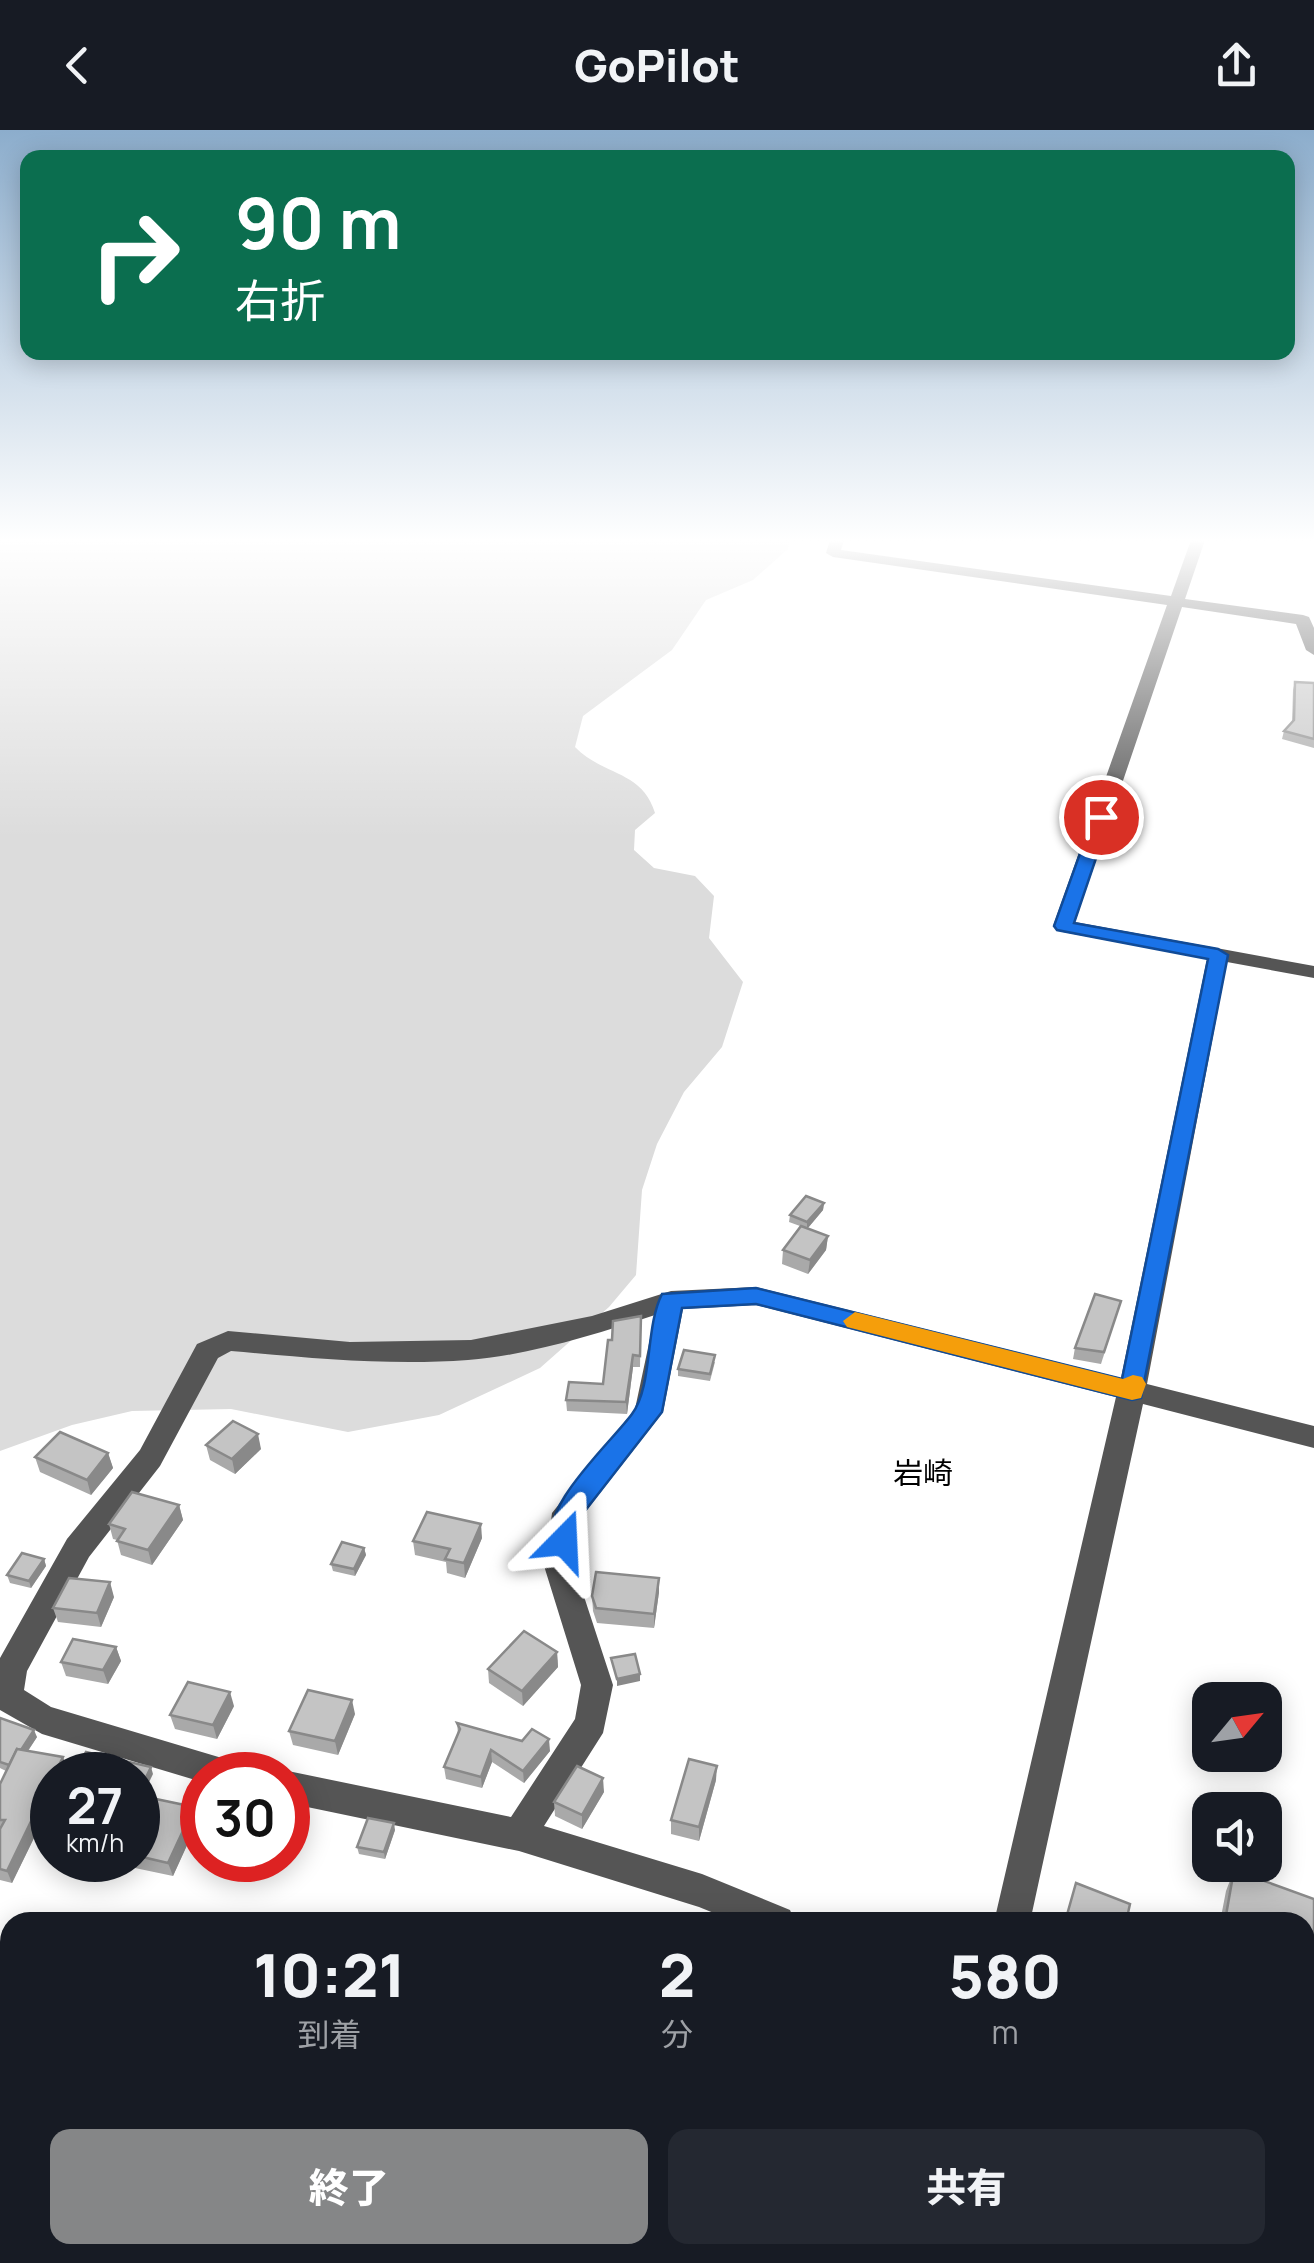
<!DOCTYPE html>
<html lang="ja">
<head>
<meta charset="utf-8">
<style>
  :root { --surface:#171b24; --page:#242831; --text:#f1f3f6; --muted:#9ea1a6; --accent:#858687 }
  body { margin:0; font-family:Manrope,"Noto Sans JP",sans-serif; background:var(--page); color:var(--text); height:100vh; display:flex; flex-direction:column; font-size:38px; white-space:nowrap }
  * { box-sizing:border-box; margin:0 }
  p { font-size:32px; color:var(--muted) }
  .icon { flex:none; width:55px; height:55px; fill:none; stroke:currentColor; stroke-width:2; stroke-linecap:round; stroke-linejoin:round }
  .map { position:relative; flex:1; overflow:hidden }
  .side { position:absolute; left:0px; top:1782px; width:1315px; height:352px; display:flex; flex-direction:column; background:var(--surface); border-radius:30px 30px 0 0; box-shadow:0 5px 25px #0003 }
  .side>* { flex:none }
  .top-card { position:absolute; left:20px; top:20px; width:1275px; height:210px; border-radius:20px; box-shadow:0 5px 25px #0003; background:#0b6e4f; color:#fff; overflow:hidden }
  .needle { width:65px; rotate:61deg }
  .fabs { position:absolute; left:1192px; top:1552px; display:grid; gap:20px }
  .fabs a { display:grid; place-items:center; width:90px; height:90px; border-radius:20px; background:var(--surface); box-shadow:0 5px 25px #0003; font-size:50px }
  .speed { position:absolute; left:30px; top:1622px; display:flex; gap:20px; font-size:50px; font-weight:700; text-align:center }
  .speed>* { display:grid; place-content:center; width:130px; height:130px; border-radius:50%; background:var(--surface); box-shadow:0 5px 25px #0003; line-height:1 }
  .speed small { font-size:25px; font-weight:400 }
  .speed .limit { border:15px solid #d22; background:#fff; color:#111 }
  .pin { position:absolute; display:grid; place-items:center; width:85px; height:85px; color:#fff; margin:-42px; border:5px solid #fff; border-radius:50%; box-shadow:0 2px 10px #0007 }
  .me { position:absolute; width:110px; margin:-55px; rotate:21deg; stroke-linejoin:round; filter:drop-shadow(0 0 8px #0008) }
  .turn { display:flex; align-items:center; gap:35px; height:210px; padding:0 50px; font-size:45px }
  .turn .icon { width:130px; height:130px; stroke-width:2.5 }
  .turn b { display:block; font-size:70px; line-height:85px }
  .eta { display:flex; justify-content:space-evenly; align-items:center; height:170px; text-align:center }
  .eta b { font-size:60px; font-weight:800; line-height:70px }
  .cta { display:flex; gap:20px; margin-top:auto; padding:20px 50px }
  .cta a { flex:1; height:115px; border-radius:20px; background:var(--accent); color:#fff; font-size:40px; font-weight:800; line-height:115px; text-align:center }
  .cta a+a { background:var(--page); color:var(--text) }
  header { display:flex; justify-content:space-between; align-items:center; height:130px; padding:0 50px; background:var(--surface); font-size:45px; font-weight:800 }
  .map>svg:first-child { display:block }
</style>
</head>
<body>
<header><svg class="icon" aria-label="back" viewBox="0 0 24 24"><path d="M15 5l-7 7 7 7"/></svg>GoPilot<svg class="icon" aria-label="share" viewBox="0 0 24 24"><path d="M12 15V3M7 8l5-5 5 5M5 13v7h14v-7"/></svg></header>
<div class="map">
<svg width="1314" height="2133" viewBox="0 0 1314 2133">
  <rect width="100%" height="100%" fill="#fff"/>
  <g fill="#dcdcdc">
    <path d="M0,410H790L788,419L753,450L706,470L672,520L583,586L575,617C603,646 642,640 655,683L635,700L634,720L654,738L695,746L714,766L709,808L743,852L722,917L684,962L657,1014L642,1060L636,1145L609,1177L540,1238L439,1285L348,1302L231,1279L132,1281L72,1295L0,1321Z"/>
    <polygon points="0,1815 10,1820 10,2125 509,2125 517,2133 0,2133"/>
  </g>
  <g fill="none" stroke-linecap="round" stroke-linejoin="round">
    <g fill="#555" fill-rule="evenodd">
      <path d="M830,410H844L841,420L1171,466L1191,410H1205L1185,469L1303,485L1309,487L1314,498V525L1306,520L1296,494L1182,477L1075,792L1314,836V848L1227,832L1147,1254L1314,1296V1318L1143,1274L1030,1792H994L1116,1267L756,1175L683,1179L663,1282L582,1386L575,1439L613,1555L603,1603L544,1696L702,1744L790,1780L795,1792H736L699,1777L519,1721L288,1673V1645H279L288,1641L511,1687L575,1589L581,1555L545,1439L552,1383L635,1279L655,1185C596,1204 531,1225 468,1230C389,1236 310,1228 231,1221L218,1228L160,1336L89,1427L27,1541L24,1560L51,1577L242,1634L247,1645H202V1652L42,1604L0,1580V1528L67,1409L140,1320L197,1214L228,1201L350,1212L471,1210L592,1186L671,1161L756,1157L1121,1248L1207,829L1063,802L1053,796L1167,475L833,427L826,423Z"/>
      <polygon points="1305,1995 1314,1999 1314,2042 1305,2038"/>
    </g>
  </g>
  <g fill="#a9a9a9">
    <polygon points="1295,552 1314,553 1314,618 1282,609 1284,601 1292,592 1293,560"/>
    <polygon points="824,1073 823,1080 808,1098 828,1106 826,1120 808,1144 782,1134 783,1120 800,1096 789,1092 790,1085"/>
    <polygon points="1121,1171 1101,1234 1073,1229 1075,1218"/>
    <polygon points="641,1186 640,1237 633,1237 627,1284 567,1281 566,1270 603,1254 612,1210"/>
    <polygon points="715,1232 710,1251 678,1246 678,1239"/>
    <polygon points="206,1315 261,1319 235,1344 210,1330"/>
    <polygon points="108,1323 113,1338 91,1365 40,1342 35,1327"/>
    <polygon points="179,1375 183,1390 152,1435 121,1425 117,1410 113,1409 109,1394"/>
    <polygon points="482,1408 465,1448 447,1443 446,1432 415,1425 413,1411"/>
    <polygon points="364,1418 366,1425 355,1446 333,1441 331,1434"/>
    <polygon points="44,1429 46,1436 31,1458 10,1453 7,1445"/>
    <polygon points="659,1462 654,1498 597,1493 593,1481 592,1466"/>
    <polygon points="114,1467 101,1497 58,1492 53,1478"/>
    <polygon points="116,1517 121,1531 108,1554 66,1546 61,1532"/>
    <polygon points="557,1522 558,1537 523,1576 489,1553 488,1539"/>
    <polygon points="234,1576 217,1609 175,1599 170,1585"/>
    <polygon points="355,1584 338,1625 293,1615 289,1601"/>
    <polygon points="0,1588 37,1607 28,1621 68,1640 52,1645 52,1671 12,1753 0,1750 0,1654 6,1641 0,1638"/>
    <polygon points="457,1593 550,1621 524,1653 492,1632 482,1658 446,1649 444,1637 458,1604"/>
    <polygon points="716,1650 699,1711 671,1704 671,1690"/>
    <polygon points="604,1662 582,1699 555,1686 554,1672"/>
    <polygon points="194,1677 198,1691 173,1746 135,1738 132,1730 138,1730 138,1708"/>
    <polygon points="395,1700 385,1729 359,1724 357,1717"/>
    <polygon points="1234,1740 1314,1769 1314,1848 1305,1844 1305,1792 1220,1792 1226,1761"/>
    <polygon points="1237,2125 1288,2125 1282,2133 1246,2133"/>
  </g>
  <g fill="#898989">
    <polygon points="824,1073 823,1080 807,1099 807,1092"/>
    <polygon points="828,1106 826,1120 808,1144 810,1130"/>
    <polygon points="633,1225 633,1237 627,1284 626,1272"/>
    <polygon points="258,1304 261,1319 235,1344 232,1329"/>
    <polygon points="108,1323 113,1338 91,1365 87,1350"/>
    <polygon points="179,1375 183,1390 152,1435 148,1420"/>
    <polygon points="481,1394 482,1408 465,1448 464,1433"/>
    <polygon points="364,1418 366,1425 355,1446 354,1439"/>
    <polygon points="44,1429 46,1436 31,1458 29,1451"/>
    <polygon points="659,1448 659,1462 654,1498 654,1484"/>
    <polygon points="110,1452 114,1467 101,1497 97,1483"/>
    <polygon points="116,1517 121,1531 108,1554 103,1540"/>
    <polygon points="557,1522 558,1537 523,1576 522,1561"/>
    <polygon points="640,1544 640,1551 617,1556 617,1549"/>
    <polygon points="230,1562 234,1576 217,1609 213,1595"/>
    <polygon points="352,1570 355,1584 338,1625 335,1611"/>
    <polygon points="34,1600 37,1607 13,1643 10,1636"/>
    <polygon points="549,1609 550,1621 524,1653 523,1641"/>
    <polygon points="491,1620 492,1632 482,1658 481,1647"/>
    <polygon points="63,1627 68,1640 65,1645 54,1645"/>
    <polygon points="717,1636 716,1650 699,1711 699,1697"/>
    <polygon points="151,1637 153,1644 140,1671 138,1664"/>
    <polygon points="52,1648 52,1671 12,1753 7,1741"/>
    <polygon points="603,1648 604,1662 582,1699 582,1685"/>
    <polygon points="194,1677 198,1691 173,1746 168,1733"/>
    <polygon points="394,1693 395,1700 385,1729 384,1722"/>
  </g>
  <g fill="#c4c4c4" stroke="#898989" stroke-width="2.5">
    <polygon points="1295,552 1314,553 1314,609 1284,601 1294,590"/>
    <polygon points="806,1066 824,1073 807,1092 790,1085"/>
    <polygon points="801,1096 828,1106 810,1130 783,1120"/>
    <polygon points="1095,1164 1121,1171 1104,1222 1075,1218"/>
    <polygon points="641,1186 640,1226 633,1225 626,1272 566,1270 569,1252 603,1254 608,1210 612,1210 613,1191"/>
    <polygon points="684,1220 715,1225 710,1244 678,1239"/>
    <polygon points="233,1291 258,1304 232,1329 206,1315"/>
    <polygon points="60,1302 108,1323 87,1350 35,1327"/>
    <polygon points="132,1362 179,1375 148,1420 117,1411 125,1399 109,1394"/>
    <polygon points="427,1382 481,1394 464,1433 445,1429 450,1419 413,1411"/>
    <polygon points="342,1412 364,1418 354,1439 331,1434"/>
    <polygon points="22,1423 44,1429 29,1451 7,1445"/>
    <polygon points="596,1442 659,1448 654,1484 596,1478 592,1466"/>
    <polygon points="69,1448 110,1452 97,1483 53,1478"/>
    <polygon points="524,1501 557,1522 522,1561 488,1539"/>
    <polygon points="73,1509 116,1517 103,1540 61,1532"/>
    <polygon points="635,1524 640,1544 617,1549 611,1528"/>
    <polygon points="188,1552 230,1562 213,1595 170,1585"/>
    <polygon points="308,1560 352,1570 335,1611 289,1601"/>
    <polygon points="0,1588 34,1600 21,1620 17,1619 9,1635 0,1632"/>
    <polygon points="457,1593 522,1611 532,1599 549,1609 523,1641 491,1620 481,1647 444,1637 460,1599"/>
    <polygon points="17,1619 63,1627 54,1645 52,1645 52,1648 7,1741 0,1739 0,1699 5,1690 0,1690 0,1654"/>
    <polygon points="86,1622 151,1637 138,1664 138,1645 72,1645"/>
    <polygon points="689,1629 717,1636 699,1697 671,1690"/>
    <polygon points="577,1636 603,1648 582,1685 554,1672"/>
    <polygon points="156,1669 194,1677 168,1733 138,1726 138,1708"/>
    <polygon points="368,1688 394,1693 384,1722 357,1717"/>
    <polygon points="1234,1740 1314,1769 1314,1824 1305,1821 1305,1792 1228,1792 1225,1791"/>
    <polygon points="1076,1753 1130,1774 1126,1792 1065,1792"/>
    <polygon points="1305,1913 1314,1917 1314,1949 1309,1968 1305,1966"/>
    <polygon points="1305,2062 1314,2069 1314,2087 1305,2100"/>
    <polygon points="1257,2125 1287,2125 1281,2133 1265,2133"/>
  </g>
  <linearGradient id="sky" x2="0" y2="1"><stop stop-color="#8cadcc"/><stop offset="0.58" stop-color="#fff"/><stop offset="1" stop-color="#fff" stop-opacity="0"/></linearGradient>
  <rect width="1314" height="708" fill="url(#sky)"/>
  <path fill="#1a73e8" stroke="#114b97" stroke-width="2.5" d="M1101,682L1110,687L1074,793L1218,819L1228,825L1141,1268L1132,1270L756,1174L682,1178L662,1282L581,1386L574,1419L564,1422L554,1419C534,1381 610,1314 632,1284C653,1256 645,1197 662,1164L756,1158L1122,1249L1208,829L1057,800L1054,796L1093,687Z"/>
  <polygon fill="#f59e0b" points="855,1182 1123,1249 1133,1245 1142,1247 1146,1254 1141,1268 1132,1270 847,1197 843,1191"/>
  <g text-anchor="middle" stroke-width="9" stroke-linejoin="round" paint-order="stroke">
    <g font-size="30" fill="#000" stroke="#fff">
      <text x="923" y="1354">岩崎</text>
    </g>
  </g>
</svg>
<div class="fabs">
<a><svg class="needle" viewBox="-14 -14 28 28"><path d="M0-13l5 13h-10z" fill="#e53935"/><path d="M0 13l5-13h-10z" fill="#9ea1a6"/></svg></a>
<a><svg class="icon" aria-label="sound" viewBox="0 0 24 24"><path d="M4 9h4l5-4v14l-5-4H4zM17 9q2 3 0 6"/></svg></a>
</div>
<div class="speed"><div>27<small>km/h</small></div><div class="limit">30</div></div>
<div class="pin" style="left:1101px;top:687px;background:#d93025"><svg class="icon" aria-label="arrive" viewBox="0 0 24 24"><path d="M6 21V4h12l-3 4 3 4H6"/></svg></div>
<svg class="me" style="left:564px;top:1411px" viewBox="-20 -20 40 40"><path d="M0-17L14 15 0 8-14 15z" fill="#1a73e8" stroke="#fff" stroke-width="4"/></svg>
<div class="top-card">
<div class="turn"><svg class="icon" aria-label="right" viewBox="0 0 24 24"><path d="M7 20v-9h11M14 6l5 5-5 5"/></svg><div><b>90 m</b>右折</div></div>
</div>
<section class="side">
<div class="eta">
<div><b>10:21</b><p>到着</p></div>
<div><b>2</b><p>分</p></div>
<div><b>580</b><p>m</p></div>
</div>
<div class="cta"><a>終了</a><a>共有</a></div>
</section>
</div>
</body>
</html>
